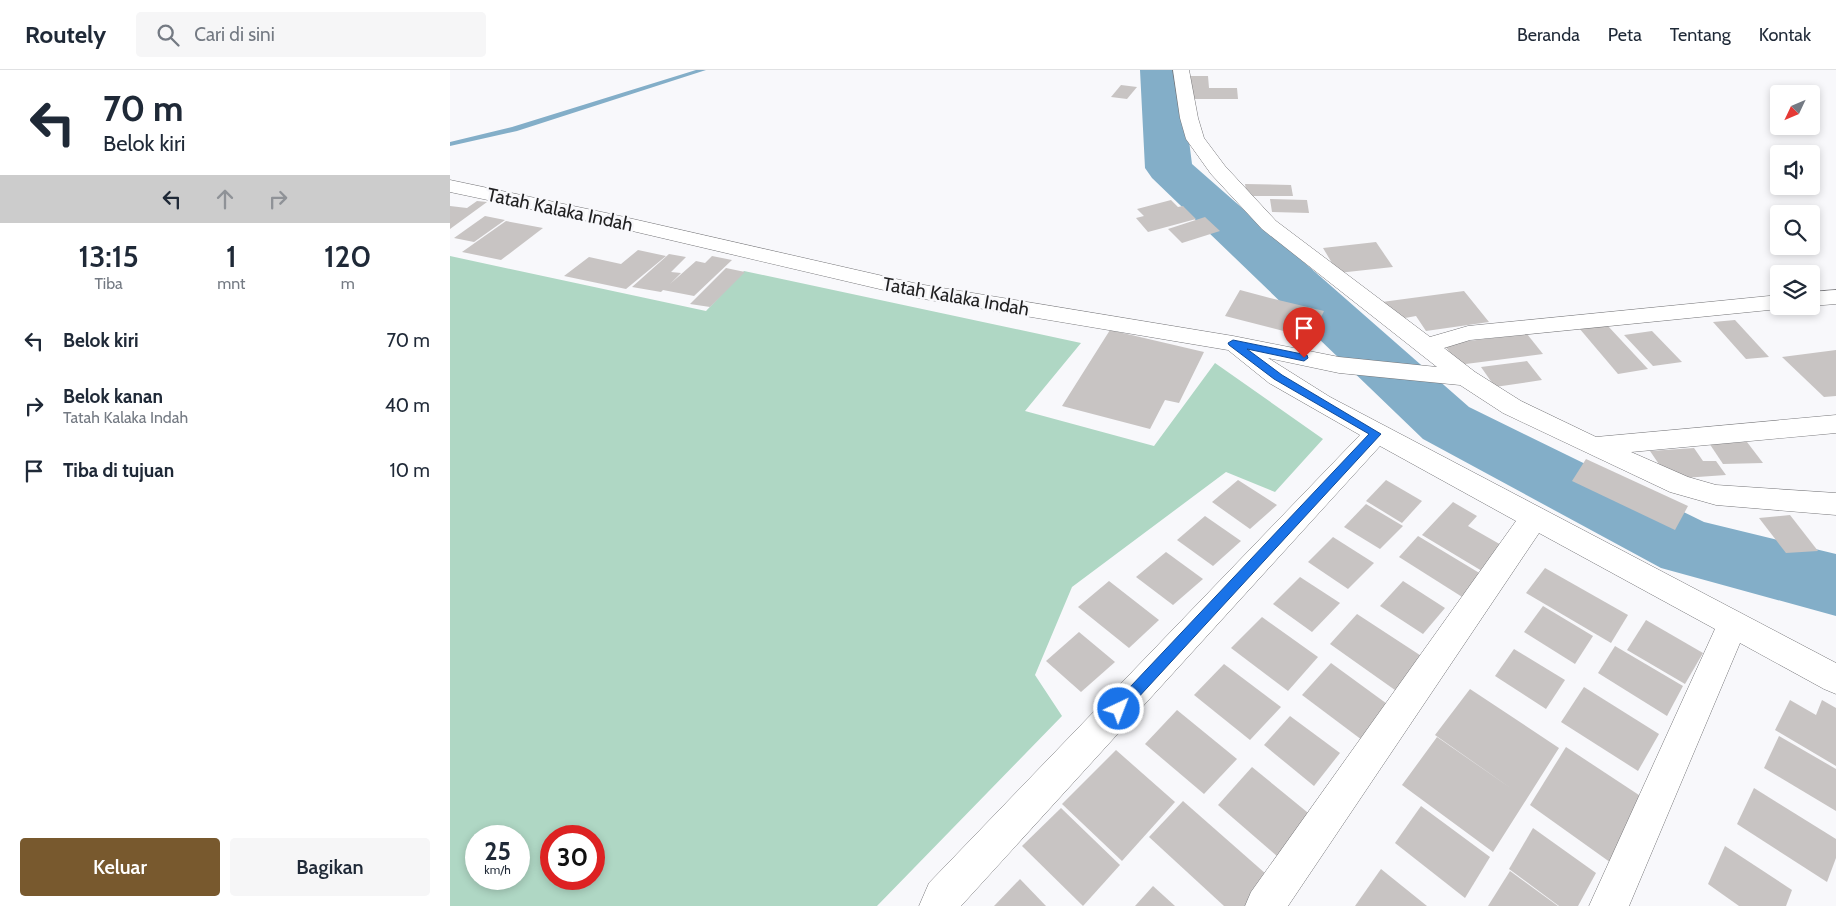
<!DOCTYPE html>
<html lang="id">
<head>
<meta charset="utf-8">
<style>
  :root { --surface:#fff; --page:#f6f6f7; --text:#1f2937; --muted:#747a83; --line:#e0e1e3; --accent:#78592e }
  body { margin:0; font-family:Cabin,sans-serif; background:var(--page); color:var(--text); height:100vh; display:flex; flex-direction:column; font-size:19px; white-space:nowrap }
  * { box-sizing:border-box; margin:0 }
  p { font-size:16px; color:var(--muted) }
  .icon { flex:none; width:28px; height:28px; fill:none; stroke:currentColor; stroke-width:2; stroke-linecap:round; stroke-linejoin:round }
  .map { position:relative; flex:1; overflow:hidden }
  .side { display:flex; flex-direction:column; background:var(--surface); width:450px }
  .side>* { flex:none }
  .guide { background:#fff; color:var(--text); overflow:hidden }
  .needle { width:32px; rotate:226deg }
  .buttons { position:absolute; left:1320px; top:15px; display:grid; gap:10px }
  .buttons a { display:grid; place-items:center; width:50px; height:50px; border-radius:5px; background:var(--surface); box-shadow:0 2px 8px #0003; font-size:25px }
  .speed { position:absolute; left:15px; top:755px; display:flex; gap:10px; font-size:25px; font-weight:700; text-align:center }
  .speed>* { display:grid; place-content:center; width:65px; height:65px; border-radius:50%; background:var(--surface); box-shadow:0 2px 8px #0003; line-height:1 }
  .speed small { font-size:12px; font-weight:400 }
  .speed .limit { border:8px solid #d22; background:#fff; color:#111 }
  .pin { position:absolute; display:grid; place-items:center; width:42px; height:42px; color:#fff; margin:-51px -21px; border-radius:50% 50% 50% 0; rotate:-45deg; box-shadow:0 0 5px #0007 }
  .pin .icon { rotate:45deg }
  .me { position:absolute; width:55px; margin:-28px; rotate:43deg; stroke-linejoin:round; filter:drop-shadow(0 0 4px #0008) }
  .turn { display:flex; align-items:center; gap:18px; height:105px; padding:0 20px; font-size:22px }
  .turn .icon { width:65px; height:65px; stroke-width:2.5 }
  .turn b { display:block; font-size:35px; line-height:42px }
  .lanes { display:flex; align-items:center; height:48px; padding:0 20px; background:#0003; justify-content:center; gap:25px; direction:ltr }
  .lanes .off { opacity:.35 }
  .eta { display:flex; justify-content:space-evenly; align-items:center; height:85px; text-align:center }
  .eta b { font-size:30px; font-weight:600; line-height:35px }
  .cta { display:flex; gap:10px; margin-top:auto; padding:10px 20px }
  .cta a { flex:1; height:58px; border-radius:5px; background:var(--accent); color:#fff; font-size:20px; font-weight:600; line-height:58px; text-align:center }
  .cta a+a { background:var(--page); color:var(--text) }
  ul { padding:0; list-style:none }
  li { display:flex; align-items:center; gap:15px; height:65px; padding:0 20px }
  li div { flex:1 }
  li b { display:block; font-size:19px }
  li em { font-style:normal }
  header { display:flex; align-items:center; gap:30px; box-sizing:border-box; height:70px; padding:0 25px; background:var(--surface); border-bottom:1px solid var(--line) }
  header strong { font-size:24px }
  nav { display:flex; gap:28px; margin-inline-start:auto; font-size:18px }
  .search { width:350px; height:45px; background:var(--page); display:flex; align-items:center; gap:12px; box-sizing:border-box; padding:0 18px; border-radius:5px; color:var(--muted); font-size:19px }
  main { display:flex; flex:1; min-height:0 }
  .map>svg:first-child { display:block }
</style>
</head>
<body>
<header>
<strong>Routely</strong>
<div class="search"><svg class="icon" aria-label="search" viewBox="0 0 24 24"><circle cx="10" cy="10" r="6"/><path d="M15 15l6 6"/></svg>Cari di sini</div>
<nav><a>Beranda</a><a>Peta</a><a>Tentang</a><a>Kontak</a></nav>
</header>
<main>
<section class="side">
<div class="guide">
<div class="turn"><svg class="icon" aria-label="left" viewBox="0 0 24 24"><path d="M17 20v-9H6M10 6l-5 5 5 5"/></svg><div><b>70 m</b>Belok kiri</div></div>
<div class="lanes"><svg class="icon" aria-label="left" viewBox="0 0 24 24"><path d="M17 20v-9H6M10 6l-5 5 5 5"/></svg><svg class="icon off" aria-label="ahead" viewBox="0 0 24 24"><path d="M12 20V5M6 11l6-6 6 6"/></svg><svg class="icon off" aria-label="right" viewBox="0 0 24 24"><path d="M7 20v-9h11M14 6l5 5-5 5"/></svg></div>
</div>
<div class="eta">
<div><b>13:15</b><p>Tiba</p></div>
<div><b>1</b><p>mnt</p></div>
<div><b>120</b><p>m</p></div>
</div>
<ul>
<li><svg class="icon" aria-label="left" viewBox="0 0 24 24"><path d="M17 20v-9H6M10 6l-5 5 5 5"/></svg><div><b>Belok kiri</b></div><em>70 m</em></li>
<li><svg class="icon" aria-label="right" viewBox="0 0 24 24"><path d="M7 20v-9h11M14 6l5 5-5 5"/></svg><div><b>Belok kanan</b><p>Tatah Kalaka Indah</p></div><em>40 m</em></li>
<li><svg class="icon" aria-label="arrive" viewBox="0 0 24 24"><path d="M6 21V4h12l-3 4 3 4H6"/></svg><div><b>Tiba di tujuan</b></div><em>10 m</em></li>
</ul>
<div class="cta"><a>Keluar</a><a>Bagikan</a></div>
</section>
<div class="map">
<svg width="1386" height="836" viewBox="0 0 1386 836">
  <rect width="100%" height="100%" fill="#f8f8fb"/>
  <path fill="#afd7c4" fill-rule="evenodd" d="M0,186L256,241L294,201L631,273L575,341L704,376L765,293L873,369L825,422L776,402L622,517L585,605L612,646L427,836H0ZM26,766H69V809H26ZM101,766H144V809H101Z"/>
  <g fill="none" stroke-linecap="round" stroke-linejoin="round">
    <polygon fill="#83aec8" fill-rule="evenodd" points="246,0 256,0 67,61 0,76 0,72 62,57"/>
    <polygon fill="#83aec8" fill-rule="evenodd" points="690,0 730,0 742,94 1019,337 1254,452 1386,484 1386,546 1211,498 973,369 702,108 695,98"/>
  </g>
  <g fill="#c8c4c3">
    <polygon points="740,6 758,6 759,18 787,18 788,29 742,29"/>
    <polygon points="671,15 687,17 677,29 661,27"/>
    <polygon points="795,114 841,115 843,126 797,126"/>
    <polygon points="820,129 857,130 859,143 822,142"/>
    <polygon points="721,130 728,137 733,136 746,149 698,162 686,148 694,146 687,139"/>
    <polygon points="27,131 37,132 0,159 0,136 17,138"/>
    <polygon points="35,146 55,150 24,172 4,168"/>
    <polygon points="755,147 770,161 732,173 718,159"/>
    <polygon points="56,151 93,158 51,190 12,182"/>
    <polygon points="926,172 943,197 888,203 873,178"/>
    <polygon points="188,180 216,186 176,219 114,206 139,187 171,194"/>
    <polygon points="219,184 236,187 221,202 231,203 220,214 246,191 255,193 262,186 282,190 244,226 213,220 211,222 182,217"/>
    <polygon points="276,198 295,202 260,237 240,234"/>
    <polygon points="790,220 820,228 874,241 861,268 775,246"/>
    <polygon points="1014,221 1039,252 976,261 966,246 944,250 932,232"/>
    <polygon points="1285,250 1319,287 1296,289 1263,252"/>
    <polygon points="1157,255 1198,299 1168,304 1129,258"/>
    <polygon points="660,260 754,282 729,333 715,330 700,359 612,336"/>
    <polygon points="1202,261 1232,292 1203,296 1174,265"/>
    <polygon points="1077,264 1093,284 1008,295 994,274"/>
    <polygon points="1386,280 1386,326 1374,327 1332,287"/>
    <polygon points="1077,291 1092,310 1045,317 1031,297"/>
    <polygon points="1297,372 1313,393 1273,394 1259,373"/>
    <polygon points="1244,378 1253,391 1266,391 1276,405 1219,409 1200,381"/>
    <polygon points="1136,389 1238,436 1225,460 1122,411"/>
    <polygon points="788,410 827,435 800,459 762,432"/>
    <polygon points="936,410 972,431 952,453 916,431"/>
    <polygon points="1003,432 1027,446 1018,456 1053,476 1032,501 972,465"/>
    <polygon points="916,434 953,456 930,479 894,457"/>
    <polygon points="1340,445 1368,481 1336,483 1309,448"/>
    <polygon points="755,446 791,471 763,496 727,470"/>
    <polygon points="968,466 1036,507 1017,530 949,487"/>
    <polygon points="883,467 924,493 898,519 858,492"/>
    <polygon points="716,482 753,509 723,535 686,507"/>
    <polygon points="1095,498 1178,545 1161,573 1076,523"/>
    <polygon points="850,507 890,533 862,562 823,534"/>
    <polygon points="659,511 709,550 679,578 628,537"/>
    <polygon points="953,511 995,538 973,564 930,536"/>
    <polygon points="1093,536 1143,566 1125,594 1074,562"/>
    <polygon points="907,544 979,591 952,625 880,574"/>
    <polygon points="812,547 868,587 838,621 781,578"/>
    <polygon points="1196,550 1253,583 1235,614 1177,580"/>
    <polygon points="629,562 665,592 631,622 596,591"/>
    <polygon points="1165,576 1233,616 1217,646 1148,603"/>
    <polygon points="1064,579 1115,610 1096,639 1045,606"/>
    <polygon points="881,593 944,639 916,673 852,625"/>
    <polygon points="774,594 831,637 800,670 744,625"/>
    <polygon points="1134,617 1209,664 1188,701 1111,652"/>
    <polygon points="1020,619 1109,678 1043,782 952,715 987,667 1062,719 985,665"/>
    <polygon points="1340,630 1366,645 1372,630 1386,638 1386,696 1325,660"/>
    <polygon points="727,640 787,689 754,724 695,674"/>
    <polygon points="840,646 890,683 864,716 814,675"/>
    <polygon points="1329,666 1386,699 1386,741 1314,698"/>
    <polygon points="1116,677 1198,731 1164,795 1080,735"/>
    <polygon points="666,680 725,732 672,791 612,734"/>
    <polygon points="802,697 868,751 835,793 768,735"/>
    <polygon points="1304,718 1386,769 1386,788 1377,812 1287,754"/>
    <polygon points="733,731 825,812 805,836 774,836 699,767"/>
    <polygon points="971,736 1040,787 1015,828 945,773"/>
    <polygon points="611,738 670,795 633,836 572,776"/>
    <polygon points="1083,758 1146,803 1128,836 1109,836 1059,799"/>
    <polygon points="1275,776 1342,820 1336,836 1289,836 1258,814"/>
    <polygon points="931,799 977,836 905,836"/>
    <polygon points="1060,801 1108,836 1038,836"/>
    <polygon points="570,809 596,836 544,836"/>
    <polygon points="703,816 725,836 685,836"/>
  </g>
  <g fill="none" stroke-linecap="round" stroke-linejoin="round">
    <defs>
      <g id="street">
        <polygon points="723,0 739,0 748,48 754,68 775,96 826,151 980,267 1018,256 1329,225 1329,236 1337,236 1329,239 1020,270 994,278 1025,302 1071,331 1146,367 1386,345 1386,363 1181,382 1238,407 1266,415 1386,423 1386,445 1266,435 1220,422 1053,343 1010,315 889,303 818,288 880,327 1386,593 1386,624 1374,619 1290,573 1179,836 1139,836 1265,559 1089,463 838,836 795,836 801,822 1066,451 930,376 511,836 469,836 479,813 910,365 819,313 778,280 468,228 161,156 0,122 0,110 161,144 468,214 783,266 889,287 987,297 812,159 761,104 736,69 730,48"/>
        <polygon points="1386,220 1386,234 1361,236 1361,222"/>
      </g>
    </defs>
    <use href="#street" stroke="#757578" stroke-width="1"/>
    <use href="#street" fill="#fff" fill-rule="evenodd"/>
  </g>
  <polygon fill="#1a73e8" stroke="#114b97" points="783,270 857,285 858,288 854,291 797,279 832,305 931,364 674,643 669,645 664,643 662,639 664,634 919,364 824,309 779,275 778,273"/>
  <g text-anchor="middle" stroke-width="5" stroke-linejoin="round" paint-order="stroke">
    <g font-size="19" fill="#222223" stroke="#f8f8fb">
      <text transform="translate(110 139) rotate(12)" y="7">Tatah Kalaka Indah</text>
      <text transform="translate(506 226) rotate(10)" y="7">Tatah Kalaka Indah</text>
    </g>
  </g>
</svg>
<div class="buttons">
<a><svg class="needle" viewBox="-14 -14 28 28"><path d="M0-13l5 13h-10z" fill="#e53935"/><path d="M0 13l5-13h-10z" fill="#747a83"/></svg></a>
<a><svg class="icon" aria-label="sound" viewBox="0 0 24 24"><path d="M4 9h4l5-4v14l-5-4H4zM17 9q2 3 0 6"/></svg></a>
<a><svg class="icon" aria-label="search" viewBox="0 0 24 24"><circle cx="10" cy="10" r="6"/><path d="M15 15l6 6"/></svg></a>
<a><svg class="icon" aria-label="layers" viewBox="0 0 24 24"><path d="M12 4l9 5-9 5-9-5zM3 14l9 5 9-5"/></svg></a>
</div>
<div class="speed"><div>25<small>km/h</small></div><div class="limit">30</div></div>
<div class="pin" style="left:854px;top:288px;background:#d93025"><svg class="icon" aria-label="arrive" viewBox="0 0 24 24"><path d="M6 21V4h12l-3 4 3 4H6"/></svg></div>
<svg class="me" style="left:669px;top:639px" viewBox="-20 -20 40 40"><circle r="17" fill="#1a73e8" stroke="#fff" stroke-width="3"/><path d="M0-11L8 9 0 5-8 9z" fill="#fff"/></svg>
</div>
</main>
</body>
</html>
